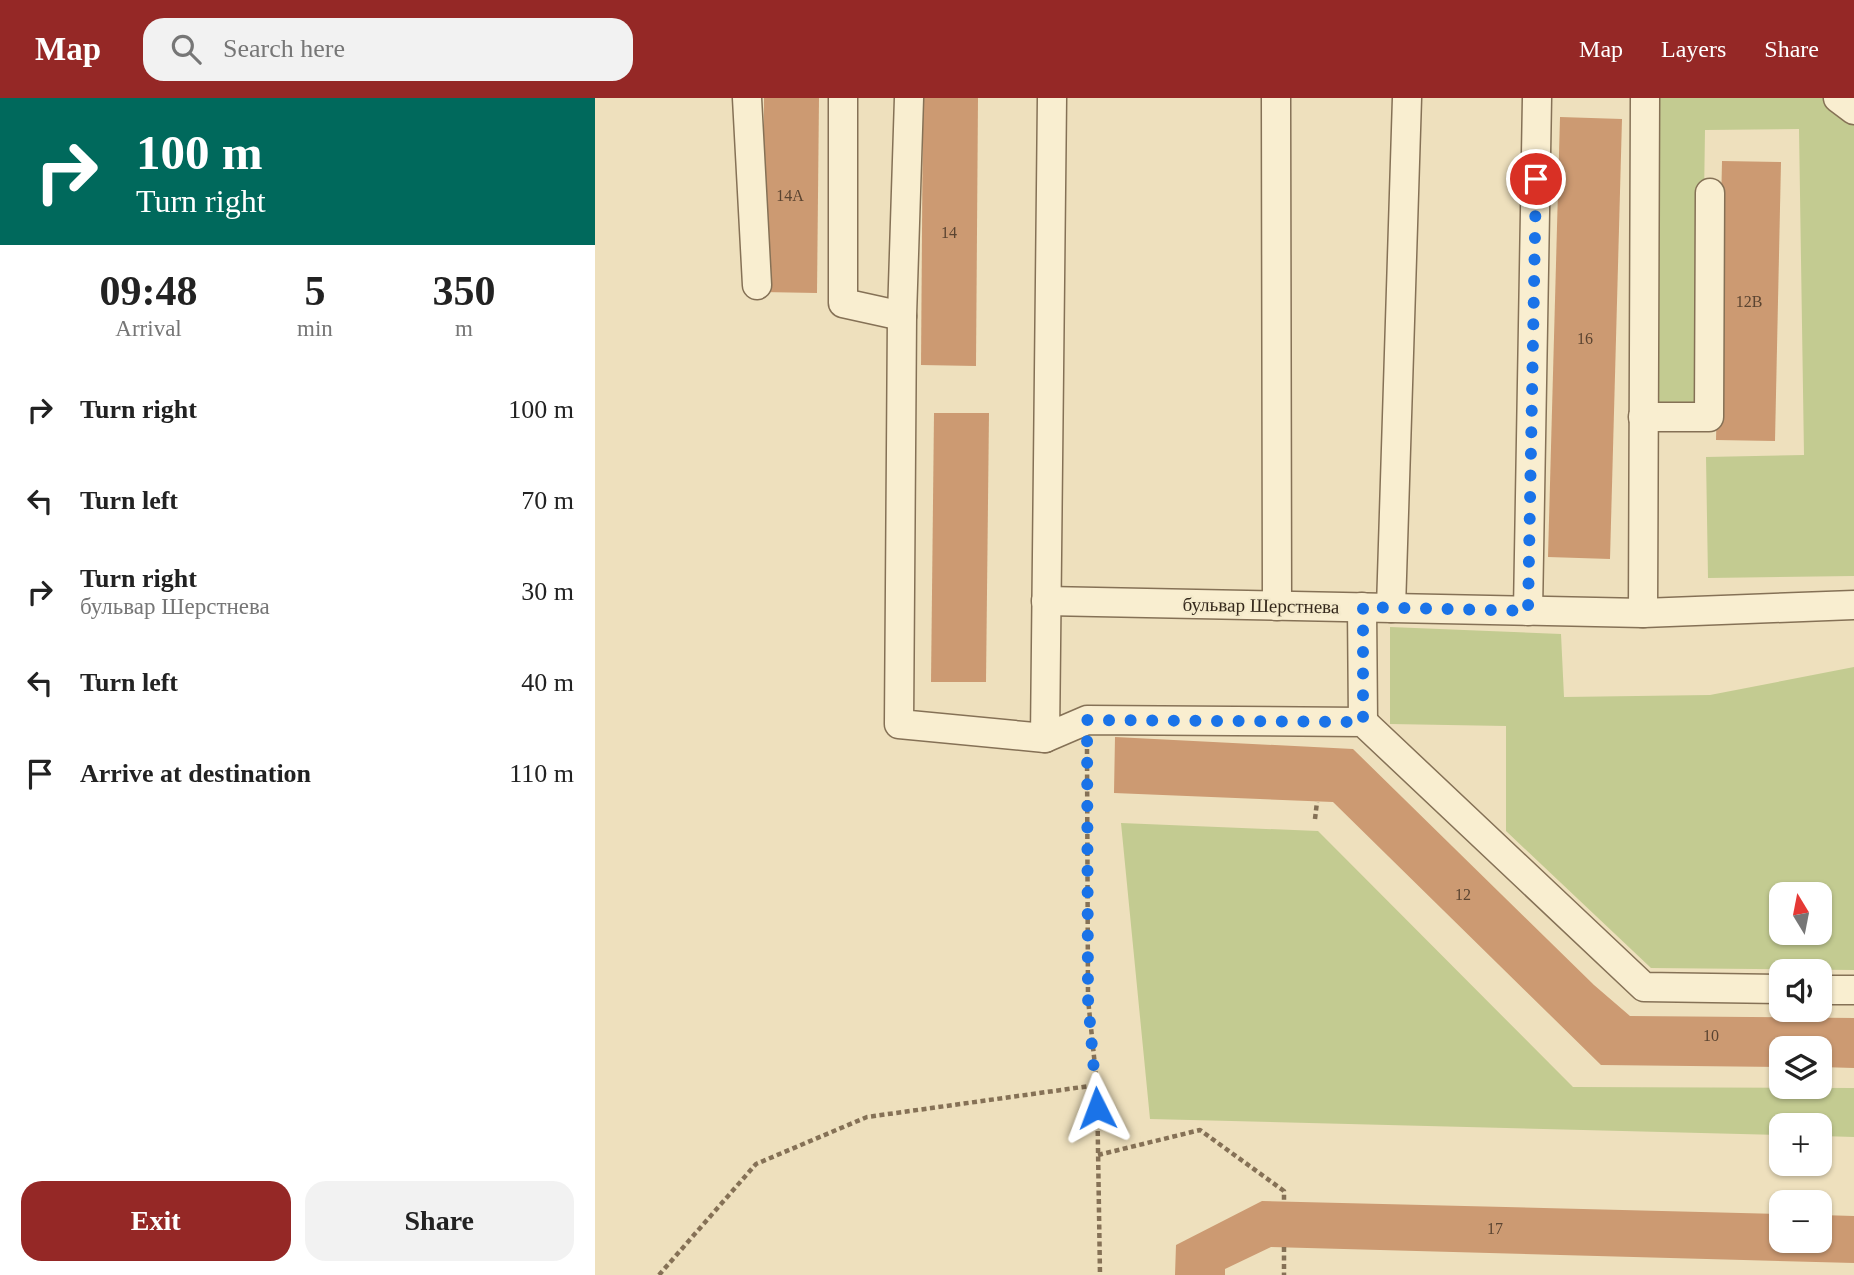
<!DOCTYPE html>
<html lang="en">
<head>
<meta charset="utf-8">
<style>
  :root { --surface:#fff; --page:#f2f2f2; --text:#222; --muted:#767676; --accent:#952826 }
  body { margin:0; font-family:"Times New Roman",serif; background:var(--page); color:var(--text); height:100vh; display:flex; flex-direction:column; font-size:26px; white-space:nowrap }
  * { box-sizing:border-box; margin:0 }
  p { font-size:23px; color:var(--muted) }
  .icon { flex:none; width:38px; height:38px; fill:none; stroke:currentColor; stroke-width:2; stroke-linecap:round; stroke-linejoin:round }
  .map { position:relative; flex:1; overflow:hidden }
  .drawer { display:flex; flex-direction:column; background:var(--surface); width:595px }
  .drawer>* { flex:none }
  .banner { background:#00695c; color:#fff; overflow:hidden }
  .needle { width:46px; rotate:350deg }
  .tools { position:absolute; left:1174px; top:784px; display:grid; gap:14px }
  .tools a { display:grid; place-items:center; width:63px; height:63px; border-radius:14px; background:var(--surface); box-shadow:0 2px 5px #0004; font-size:35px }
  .pin { position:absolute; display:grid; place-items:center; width:60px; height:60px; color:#fff; margin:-30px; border:4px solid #fff; border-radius:50%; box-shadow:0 2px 7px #0007 }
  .me { position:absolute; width:77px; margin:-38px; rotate:357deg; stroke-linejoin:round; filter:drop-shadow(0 0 5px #0008) }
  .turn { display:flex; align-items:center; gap:24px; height:147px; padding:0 21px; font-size:32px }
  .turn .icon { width:91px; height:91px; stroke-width:2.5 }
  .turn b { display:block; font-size:49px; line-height:60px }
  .eta { display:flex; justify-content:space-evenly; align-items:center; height:119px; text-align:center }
  .eta b { font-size:42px; font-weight:800; line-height:49px }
  .primary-button { display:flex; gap:14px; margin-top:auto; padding:14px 21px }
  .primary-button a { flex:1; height:80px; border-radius:21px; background:var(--accent); color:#fff; font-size:28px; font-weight:800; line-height:80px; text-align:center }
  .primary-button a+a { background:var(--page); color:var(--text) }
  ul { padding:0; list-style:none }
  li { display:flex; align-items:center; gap:21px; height:91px; padding:0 21px }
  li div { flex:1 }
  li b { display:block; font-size:26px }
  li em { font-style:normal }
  header { display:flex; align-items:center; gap:42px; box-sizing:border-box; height:98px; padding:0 35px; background:var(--accent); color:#fff }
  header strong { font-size:33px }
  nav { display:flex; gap:38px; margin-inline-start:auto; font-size:24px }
  .search { width:490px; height:63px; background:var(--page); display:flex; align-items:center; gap:18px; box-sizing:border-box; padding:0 24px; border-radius:21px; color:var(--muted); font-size:26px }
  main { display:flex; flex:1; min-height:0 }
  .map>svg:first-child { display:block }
</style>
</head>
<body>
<header>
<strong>Map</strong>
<div class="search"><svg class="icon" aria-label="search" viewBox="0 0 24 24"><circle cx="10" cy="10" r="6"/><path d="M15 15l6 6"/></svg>Search here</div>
<nav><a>Map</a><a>Layers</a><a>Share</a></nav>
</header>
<main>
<section class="drawer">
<div class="banner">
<div class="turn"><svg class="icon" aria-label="right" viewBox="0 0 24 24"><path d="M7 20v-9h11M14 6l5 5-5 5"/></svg><div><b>100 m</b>Turn right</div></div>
</div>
<div class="eta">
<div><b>09:48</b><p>Arrival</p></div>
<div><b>5</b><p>min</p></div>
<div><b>350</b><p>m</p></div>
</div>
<ul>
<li><svg class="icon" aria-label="right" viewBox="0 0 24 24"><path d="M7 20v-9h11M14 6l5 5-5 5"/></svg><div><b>Turn right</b></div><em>100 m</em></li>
<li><svg class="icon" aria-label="left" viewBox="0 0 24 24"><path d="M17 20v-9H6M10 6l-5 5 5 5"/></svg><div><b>Turn left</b></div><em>70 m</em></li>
<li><svg class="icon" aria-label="right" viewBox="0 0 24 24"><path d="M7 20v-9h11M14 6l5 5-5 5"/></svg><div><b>Turn right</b><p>бульвар Шерстнева</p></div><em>30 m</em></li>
<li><svg class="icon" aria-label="left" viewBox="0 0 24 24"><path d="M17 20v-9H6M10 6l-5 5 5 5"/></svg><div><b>Turn left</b></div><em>40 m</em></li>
<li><svg class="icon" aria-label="arrive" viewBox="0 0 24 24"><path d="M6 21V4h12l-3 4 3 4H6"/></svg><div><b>Arrive at destination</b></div><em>110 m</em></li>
</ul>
<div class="primary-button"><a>Exit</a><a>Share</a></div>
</section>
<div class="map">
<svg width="1259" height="1177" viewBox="0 0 1259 1177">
  <rect width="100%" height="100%" fill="#eee0bd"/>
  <g fill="#c3cb91" fill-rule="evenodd">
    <polygon points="1064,0 1259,0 1259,478 1113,480 1111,359 1209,357 1204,31 1110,32 1106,305 1063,304"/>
    <path d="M795,529L966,536L969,599L1115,597L1259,569V872L1056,870L911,733V628L795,626ZM1186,796H1225V835H1186Z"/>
    <polygon points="526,725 723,733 978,989 1259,990 1259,1039 1225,1038 1225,1027 1186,1027 1186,1037 555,1021"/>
  </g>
  <g fill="#cc9a72">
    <polygon points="169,0 224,0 222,195 167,194"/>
    <polygon points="328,0 383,0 381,268 326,267"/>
    <polygon points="965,19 1027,21 1015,461 953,459"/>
    <polygon points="1127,63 1186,64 1180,343 1121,342"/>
    <polygon points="339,315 394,315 391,584 336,584"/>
    <polygon points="520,639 758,651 999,887 1035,918 1259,920 1259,970 1225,969 1225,950 1186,950 1186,969 1006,967 738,704 519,695"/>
    <polygon points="667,1103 1186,1116 1186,1143 1225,1143 1225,1117 1259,1118 1259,1165 676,1149 630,1171 630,1177 580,1177 581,1147"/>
  </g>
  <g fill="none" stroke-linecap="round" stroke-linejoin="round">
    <defs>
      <g id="minor">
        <polyline points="152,0 162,187"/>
        <polyline points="248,0 248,205 307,218"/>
        <polyline points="314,0 307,218 304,626 450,640"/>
        <polyline points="457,0 450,640 492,622 768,624 1049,889 1186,891"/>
        <polyline points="681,0 682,508"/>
        <polyline points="1243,0 1259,12"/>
        <polyline points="1048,319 1114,319 1115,95"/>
        <polyline points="451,503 1048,515 1259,507"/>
        <polyline points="767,509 768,624"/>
        <polyline points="796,510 812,0"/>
        <polyline points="933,513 942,0"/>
        <polyline points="1048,515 1050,0"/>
        <polyline points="1225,892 1259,892"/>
      </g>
    </defs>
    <use href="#minor" stroke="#857156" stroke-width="31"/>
    <g stroke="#857156" stroke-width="4.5" stroke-dasharray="5 3.5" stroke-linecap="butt">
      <polyline points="492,651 493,901 502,987 505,1177"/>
      <polyline points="720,721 722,704"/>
      <polyline points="503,1057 605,1032 689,1093 689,1103"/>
      <polyline points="689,1149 689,1177"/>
      <polyline points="64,1177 161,1066 272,1019 502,987"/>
    </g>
    <use href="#minor" stroke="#f9eed0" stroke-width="28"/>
  </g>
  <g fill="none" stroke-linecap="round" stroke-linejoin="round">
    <polyline stroke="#1a73e8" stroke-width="12" stroke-dasharray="0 21.6" points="502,1010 493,901 492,622 768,624 768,509 933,513 941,81"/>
  </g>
  <g text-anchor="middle" stroke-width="5" stroke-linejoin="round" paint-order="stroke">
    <g font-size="16" fill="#5a4431">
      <text x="195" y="103">14А</text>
      <text x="354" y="140">14</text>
      <text x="1154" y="209">12В</text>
      <text x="990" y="246">16</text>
      <text x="868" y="802">12</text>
      <text x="1116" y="943">10</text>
      <text x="900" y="1136">17</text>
    </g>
    <g font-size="19" fill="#34281b" stroke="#f5ebcc">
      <text transform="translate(666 507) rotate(1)" y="7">бульвар Шерстнева</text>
    </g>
  </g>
</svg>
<div class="tools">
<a><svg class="needle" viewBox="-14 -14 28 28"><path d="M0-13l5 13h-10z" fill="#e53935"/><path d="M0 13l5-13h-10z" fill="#767676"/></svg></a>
<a><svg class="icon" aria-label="sound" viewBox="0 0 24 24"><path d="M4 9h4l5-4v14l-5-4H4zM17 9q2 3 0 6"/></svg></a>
<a><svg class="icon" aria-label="layers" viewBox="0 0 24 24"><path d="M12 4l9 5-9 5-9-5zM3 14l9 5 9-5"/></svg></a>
<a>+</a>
<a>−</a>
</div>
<div class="pin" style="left:941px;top:81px;background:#d93025"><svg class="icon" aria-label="arrive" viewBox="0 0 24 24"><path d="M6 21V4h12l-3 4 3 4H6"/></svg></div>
<svg class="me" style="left:502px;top:1010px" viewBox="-20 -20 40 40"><path d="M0-17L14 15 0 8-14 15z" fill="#1a73e8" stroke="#fff" stroke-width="4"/></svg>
</div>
</main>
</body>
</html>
